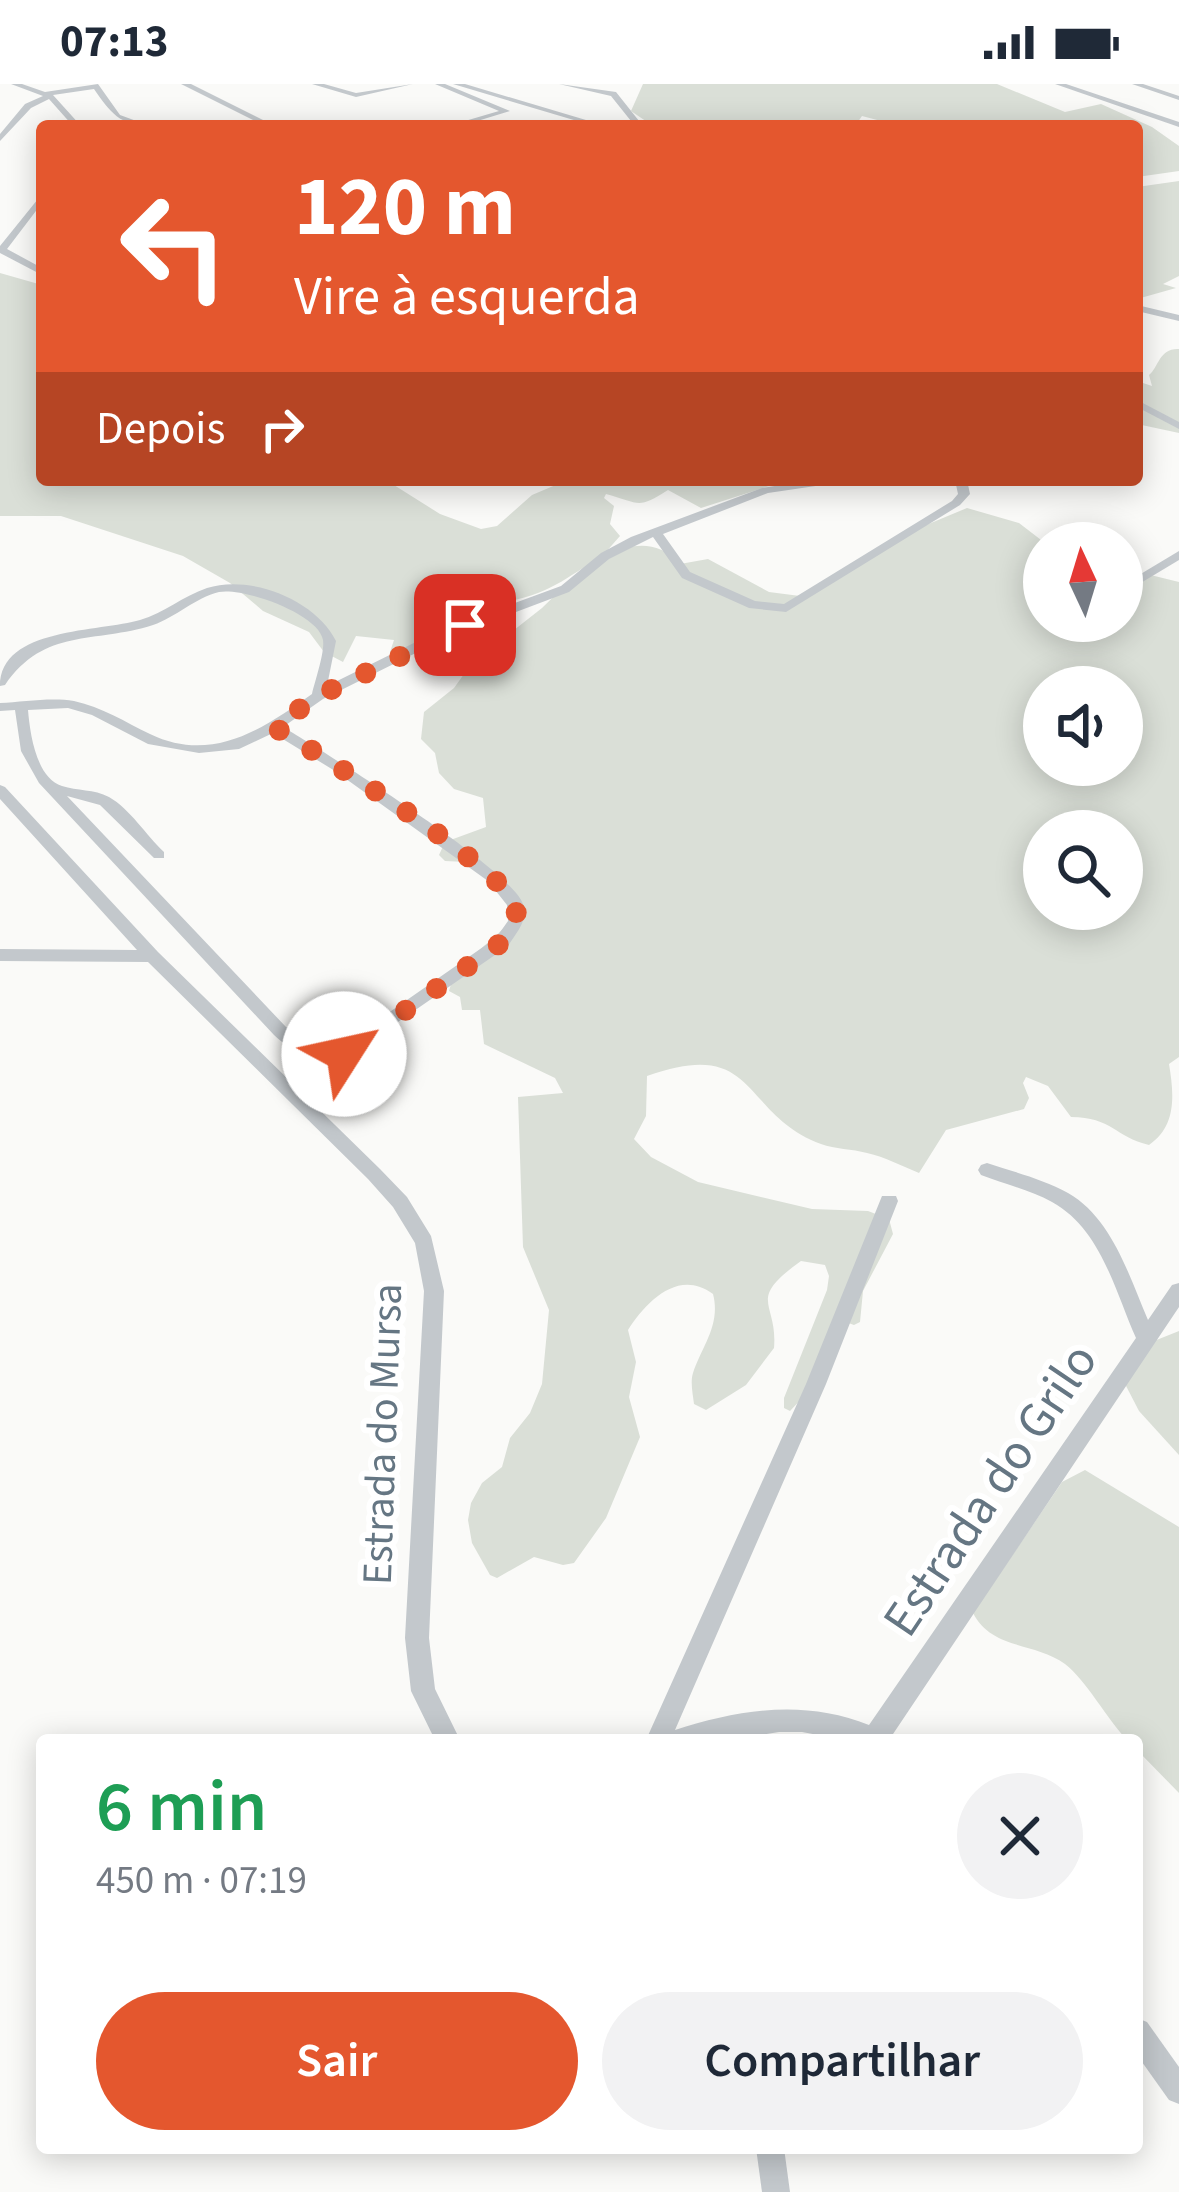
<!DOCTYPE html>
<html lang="pt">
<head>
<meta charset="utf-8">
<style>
  :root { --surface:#fff; --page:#f2f2f3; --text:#1f2937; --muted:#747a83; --accent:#e4572e }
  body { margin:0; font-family:"Source Sans 3",sans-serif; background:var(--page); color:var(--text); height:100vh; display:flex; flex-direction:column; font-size:45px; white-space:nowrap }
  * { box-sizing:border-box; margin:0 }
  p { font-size:39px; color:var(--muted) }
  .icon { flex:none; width:66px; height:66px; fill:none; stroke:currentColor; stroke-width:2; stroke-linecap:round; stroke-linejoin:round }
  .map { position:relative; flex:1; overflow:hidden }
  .drawer { position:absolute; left:36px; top:1650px; width:1107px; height:420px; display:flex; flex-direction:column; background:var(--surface); border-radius:12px; box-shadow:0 6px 30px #0003 }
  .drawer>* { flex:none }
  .hud { position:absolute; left:36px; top:36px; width:1107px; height:366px; border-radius:12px; box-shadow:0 6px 30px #0003; background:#e4572e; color:#fff; overflow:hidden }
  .needle { width:78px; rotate:356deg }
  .tools { position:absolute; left:1023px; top:438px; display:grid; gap:24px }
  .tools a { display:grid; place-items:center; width:120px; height:120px; border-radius:50%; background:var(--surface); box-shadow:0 6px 30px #0003; font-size:60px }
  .pin { position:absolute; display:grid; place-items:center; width:102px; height:102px; color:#fff; margin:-51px; border-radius:24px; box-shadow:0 6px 18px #0006 }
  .me { position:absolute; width:132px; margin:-66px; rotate:55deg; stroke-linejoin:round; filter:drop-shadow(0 0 9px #0008) }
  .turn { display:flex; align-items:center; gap:42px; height:252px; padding:0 60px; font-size:54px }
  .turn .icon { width:156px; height:156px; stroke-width:2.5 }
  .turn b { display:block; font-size:84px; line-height:102px }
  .then { display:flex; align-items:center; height:114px; padding:0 60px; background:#0003; gap:24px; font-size:45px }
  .round { display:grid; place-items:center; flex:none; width:126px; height:126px; border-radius:63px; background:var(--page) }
  .overview { display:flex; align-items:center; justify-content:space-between; height:204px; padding:0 60px }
  h1 { font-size:72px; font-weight:600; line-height:90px; color:#1e9e55 }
  .button { display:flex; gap:24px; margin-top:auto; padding:24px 60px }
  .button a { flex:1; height:138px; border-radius:72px; background:var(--accent); color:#fff; font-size:48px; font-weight:600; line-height:138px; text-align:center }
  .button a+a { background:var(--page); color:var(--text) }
  .status { display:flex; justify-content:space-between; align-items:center; height:84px; padding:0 60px; background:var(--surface); direction:ltr }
  .status svg { height:33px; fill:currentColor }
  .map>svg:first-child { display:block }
</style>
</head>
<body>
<div class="status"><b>07:13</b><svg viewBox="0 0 49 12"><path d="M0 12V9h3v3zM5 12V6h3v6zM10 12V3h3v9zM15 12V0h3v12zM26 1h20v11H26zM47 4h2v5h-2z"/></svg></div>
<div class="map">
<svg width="1179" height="2108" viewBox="0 0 1179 2108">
  <rect width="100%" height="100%" fill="#fafaf8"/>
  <g fill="#dadfd7" fill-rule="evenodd">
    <polygon points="643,0 997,0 1065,28 1101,20 1152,43 1179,62 1179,87 1137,93 1137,42 900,42 862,32 855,42 653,42 631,27"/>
    <polygon points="1179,97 1179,192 1163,200 1176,204 1137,215 1137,103"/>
    <path d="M0,189L42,201V396H386L440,430L481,445L497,442L532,411L558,400L701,401L720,396H788L701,424L668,406C637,426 640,419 606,410L604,414L614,422L610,440L620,452L605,469C635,460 657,455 680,480L708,475L769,508L800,512L919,444L967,424L1019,439L1045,459L1044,537H1122V484L1179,498V973L1169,980C1174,1010 1177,1042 1149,1061C1115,1053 1112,1033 1071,1033L1048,1002L1026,993L1023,999L1029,1014L1024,1025L946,1046L919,1089C902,1082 885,1073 867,1069C852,1065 835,1065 821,1060C739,1029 759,952 647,992L646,1032L634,1055L651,1073L698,1098L812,1125L868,1127L889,1135L893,1150L863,1207L860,1238L854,1241L840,1236L807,1309L790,1327L784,1324V1314L827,1206L829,1192L825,1181L801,1177C745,1217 778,1217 774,1264L746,1301L706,1326L694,1320C693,1311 690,1298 693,1289C702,1262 721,1241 713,1210C678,1184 646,1218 628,1246L636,1278L629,1313L640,1353L606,1434L574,1479L563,1481L534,1473L497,1494L490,1491L472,1459L468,1436L471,1419L482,1399L502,1383L510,1354L530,1329L542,1300L549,1226L523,1163L518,1013L563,1009L555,994L484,960L480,926H462L460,913L449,907C459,868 506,858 518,820L465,778L445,777L439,771L445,758L486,743L483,714L454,705L439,689L435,669L421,655L424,628L454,604L472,579L542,524L583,484C569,493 554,503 538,509C512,519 474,521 462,551H448L390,568L394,556L356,552L343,578L324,568L309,548L263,527L230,499L183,472L61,432H0ZM1044,603H1122V681H1044ZM1044,747H1122V825H1044Z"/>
    <path d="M1179,265V349L1137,340V297L1152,302L1149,291C1159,283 1159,264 1179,265Z"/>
    <polygon points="1179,1247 1179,1371 1139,1327 1124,1298 1154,1257"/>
    <path d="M1085,1386L1179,1443V1709L1137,1666V1656H1127C1107,1635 1086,1596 1065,1580C1035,1558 992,1566 973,1529L1062,1398Z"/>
  </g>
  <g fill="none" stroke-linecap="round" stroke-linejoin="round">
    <g fill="#c3c8cc" fill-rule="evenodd">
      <path d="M11,0H22L45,8L98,0L120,31L150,42C120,42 110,28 94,5L53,11L81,42H73L49,15L31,24L0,57V50L25,20L43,12Z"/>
      <polygon points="181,0 191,0 275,42 265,42"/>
      <polygon points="312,0 324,0 356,9 413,0 356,13"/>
      <polygon points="435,0 445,0 510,27 461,42 448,42 499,27"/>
      <polygon points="453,0 465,0 606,42 594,42"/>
      <polygon points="559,0 616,8 643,42 635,42 611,12"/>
      <polygon points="1055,0 1066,0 1179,38 1179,43"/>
      <polygon points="1132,0 1143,0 1179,12 1179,16"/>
      <polygon points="42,110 42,119 7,165 42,184 42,191 0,169 0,162"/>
      <polygon points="1137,221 1179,231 1179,237 1137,227"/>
      <polygon points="1137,316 1179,338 1179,345 1137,323"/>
      <path d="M812,396H842L836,399L768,409L663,450L690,488L755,517L784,520L952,417L958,410L955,396H967L970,410L960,421L786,528L749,524L682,494L653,453L609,475L569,508L444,555L323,615L283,643C325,668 510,784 523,820C529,836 516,849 508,862L343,976C314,981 295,970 274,951L39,699L21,667L15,626L0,627V619C23,618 51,613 74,617C102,623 125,638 150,650C212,680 263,645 312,610C315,597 325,568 323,556C319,530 243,503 219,508C195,514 176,533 153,541C94,560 45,543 5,601L0,602C0,543 100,548 140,536C164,529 183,512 207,504C250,490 316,516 336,557L327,602L434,549L561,502L601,469L631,453L762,404ZM68,624L92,631L148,660L199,669L239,665L273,649L335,687L488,797L507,821L508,837L496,854L338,964H315L286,943L67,712L100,721L154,774H164V768C146,751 130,725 109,713C94,705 77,707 62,702C36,694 30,649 28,626Z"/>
      <polygon points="1179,467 1179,476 1139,500 1129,497"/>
      <polygon points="0,701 5,703 158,868 380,1085 407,1113 431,1152 444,1207 429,1554 435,1605 460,1656 435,1656 411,1607 405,1554 424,1207 415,1159 393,1123 368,1095 148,878 0,877 0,865 137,866 0,715"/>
      <path d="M987,1079C1014,1088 1043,1095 1068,1109C1112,1134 1129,1192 1148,1236L1172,1201L1179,1199V1223L889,1656H845L802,1648H779L729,1656H646L806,1300L882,1112H896L898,1117L826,1300L675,1646C739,1625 805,1615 869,1641L1136,1254C1115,1207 1101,1145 1052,1118C1030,1106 1004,1100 981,1091L978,1086L981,1081Z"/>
      <polygon points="1137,1934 1147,1938 1179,1983 1179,2020 1169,2016 1137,1971"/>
      <polygon points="756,2064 784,2064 790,2108 762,2108"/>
    </g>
  </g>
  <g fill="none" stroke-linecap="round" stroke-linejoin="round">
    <path stroke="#e4572e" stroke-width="21" stroke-dasharray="0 37.8" d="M344,970L502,858C510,845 522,833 513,817C488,774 323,673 274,643L318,612L465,541"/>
  </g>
  <g text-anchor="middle" stroke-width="12" stroke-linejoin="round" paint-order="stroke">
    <g font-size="42" fill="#657683" stroke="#fff">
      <text transform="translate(381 1350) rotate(-88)" y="15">Estrada do Mursa</text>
    </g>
    <g font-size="51" fill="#657683" stroke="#fff">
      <text transform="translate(989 1405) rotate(-56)" y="18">Estrada do Grilo</text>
    </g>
  </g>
</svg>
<div class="tools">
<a><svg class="needle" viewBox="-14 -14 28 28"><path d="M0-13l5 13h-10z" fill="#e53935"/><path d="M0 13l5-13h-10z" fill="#747a83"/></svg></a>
<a><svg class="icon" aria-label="sound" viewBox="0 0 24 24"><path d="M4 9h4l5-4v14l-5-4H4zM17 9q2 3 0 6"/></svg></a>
<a><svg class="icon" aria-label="search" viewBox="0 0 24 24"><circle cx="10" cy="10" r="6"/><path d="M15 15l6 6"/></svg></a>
</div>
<div class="pin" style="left:465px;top:541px;background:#d93025"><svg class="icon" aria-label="arrive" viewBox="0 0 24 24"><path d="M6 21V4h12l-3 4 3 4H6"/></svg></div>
<svg class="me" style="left:344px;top:970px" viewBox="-20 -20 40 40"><circle r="19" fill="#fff"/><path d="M0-13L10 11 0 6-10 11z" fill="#e4572e"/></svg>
<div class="hud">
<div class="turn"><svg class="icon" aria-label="left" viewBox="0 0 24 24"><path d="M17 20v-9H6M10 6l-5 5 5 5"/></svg><div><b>120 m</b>Vire à esquerda</div></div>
<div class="then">Depois<svg class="icon" aria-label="right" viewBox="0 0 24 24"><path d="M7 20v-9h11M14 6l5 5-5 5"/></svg></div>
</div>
<section class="drawer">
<div class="overview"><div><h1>6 min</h1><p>450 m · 07:19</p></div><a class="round"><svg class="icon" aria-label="close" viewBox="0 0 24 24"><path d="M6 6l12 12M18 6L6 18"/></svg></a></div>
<div class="button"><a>Sair</a><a>Compartilhar</a></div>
</section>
</div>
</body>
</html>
